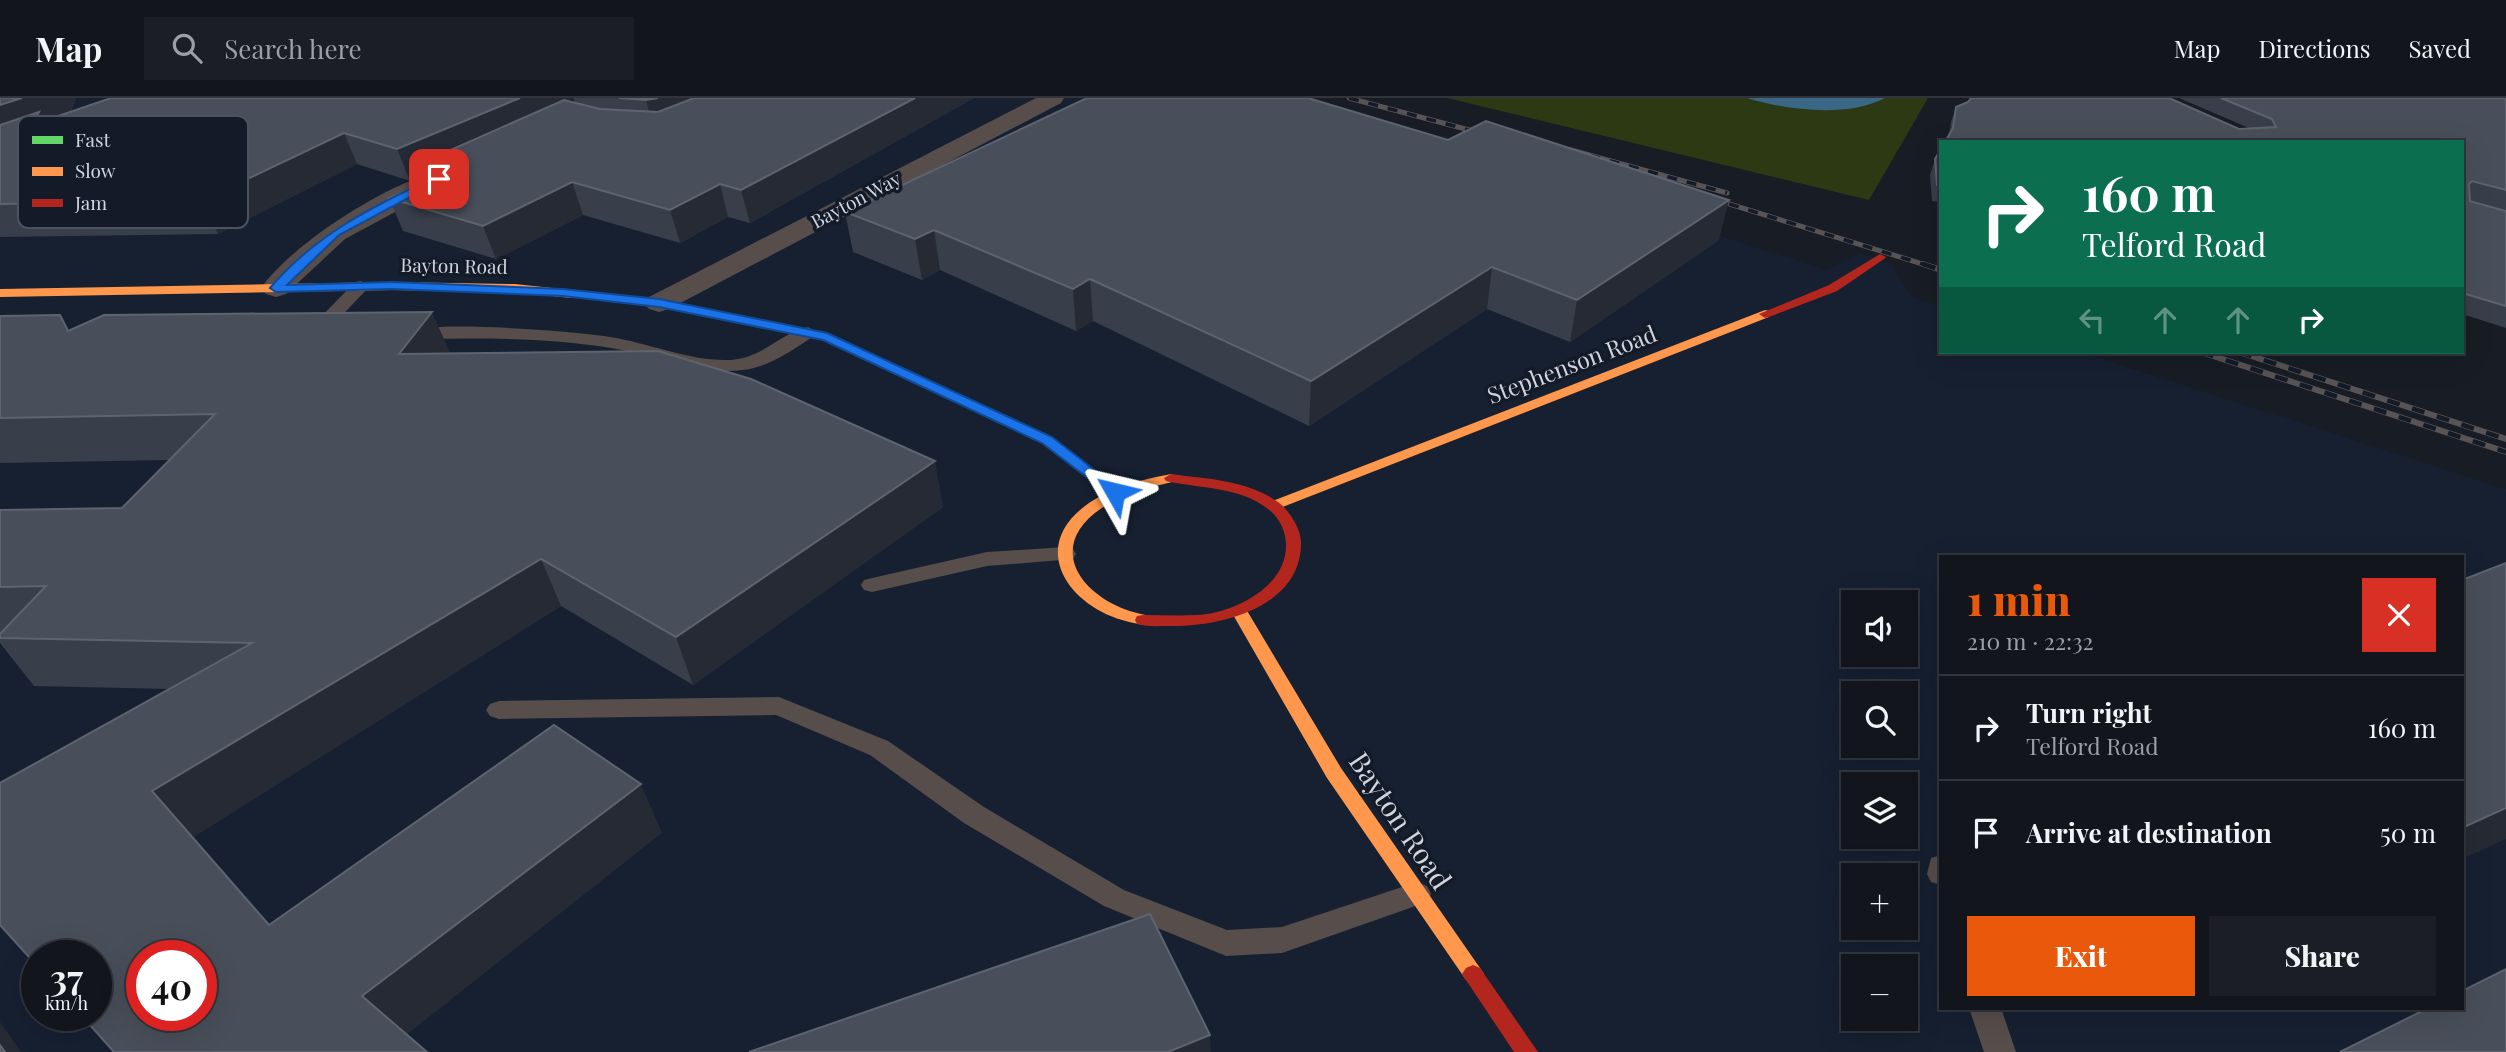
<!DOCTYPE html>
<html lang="en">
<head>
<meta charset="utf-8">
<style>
  :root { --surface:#12151b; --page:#1b1e24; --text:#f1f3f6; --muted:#9c9fa3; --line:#31343a; --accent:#ea580c }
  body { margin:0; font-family:"Playfair Display",serif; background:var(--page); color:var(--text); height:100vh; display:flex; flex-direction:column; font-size:26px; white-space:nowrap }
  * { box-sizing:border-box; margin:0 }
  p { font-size:23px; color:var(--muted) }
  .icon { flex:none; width:38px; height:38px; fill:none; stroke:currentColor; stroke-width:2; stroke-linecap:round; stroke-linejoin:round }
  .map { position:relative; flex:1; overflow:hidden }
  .side { position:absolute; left:1939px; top:457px; width:525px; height:455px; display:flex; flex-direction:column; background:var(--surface); border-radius:0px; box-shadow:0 7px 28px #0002,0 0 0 2px var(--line) }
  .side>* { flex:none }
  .banner { position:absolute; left:1939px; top:42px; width:525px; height:214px; border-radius:0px; box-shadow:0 7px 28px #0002,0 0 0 2px var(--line); background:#0b6e4f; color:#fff; overflow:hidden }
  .controls { position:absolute; left:1841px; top:492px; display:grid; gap:14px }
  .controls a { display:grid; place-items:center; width:77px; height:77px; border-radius:0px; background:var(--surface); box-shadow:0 7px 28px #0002,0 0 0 2px var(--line); font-size:35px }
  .speed { position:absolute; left:21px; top:842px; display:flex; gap:14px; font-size:35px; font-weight:700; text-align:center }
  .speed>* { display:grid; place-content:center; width:91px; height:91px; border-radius:50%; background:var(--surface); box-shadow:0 7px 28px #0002,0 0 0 2px var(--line); line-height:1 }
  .speed small { font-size:18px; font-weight:400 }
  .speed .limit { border:10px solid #d22; background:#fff; color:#111 }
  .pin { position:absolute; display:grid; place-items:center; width:60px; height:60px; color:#fff; margin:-30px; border-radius:14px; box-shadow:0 4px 10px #0006 }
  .me { position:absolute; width:77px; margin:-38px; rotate:307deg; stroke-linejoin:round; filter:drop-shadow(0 0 5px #0008) }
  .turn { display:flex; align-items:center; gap:24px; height:147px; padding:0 28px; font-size:32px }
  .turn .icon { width:91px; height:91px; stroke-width:2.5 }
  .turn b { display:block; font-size:49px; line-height:60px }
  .lanes { display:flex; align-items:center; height:66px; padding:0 28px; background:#0003; justify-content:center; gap:35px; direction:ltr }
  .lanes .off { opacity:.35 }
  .round { display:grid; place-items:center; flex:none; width:74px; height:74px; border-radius:0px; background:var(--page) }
  .summary { display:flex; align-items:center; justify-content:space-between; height:119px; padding:0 28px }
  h1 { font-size:42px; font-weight:800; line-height:52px; color:var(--accent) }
  .primary-button { display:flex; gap:14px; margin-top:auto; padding:14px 28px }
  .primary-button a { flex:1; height:80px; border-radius:0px; background:var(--accent); color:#fff; font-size:28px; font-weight:800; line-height:80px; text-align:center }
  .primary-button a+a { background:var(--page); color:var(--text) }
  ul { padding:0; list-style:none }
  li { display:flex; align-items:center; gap:21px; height:105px; padding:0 28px; border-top:2px solid var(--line) }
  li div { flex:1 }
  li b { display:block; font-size:26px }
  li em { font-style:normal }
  header { display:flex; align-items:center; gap:42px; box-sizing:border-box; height:98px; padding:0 35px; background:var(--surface); border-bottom:2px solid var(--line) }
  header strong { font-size:33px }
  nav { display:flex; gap:38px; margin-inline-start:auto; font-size:24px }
  .search { width:490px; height:63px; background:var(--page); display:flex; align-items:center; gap:18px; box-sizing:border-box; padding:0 24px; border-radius:0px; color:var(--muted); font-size:26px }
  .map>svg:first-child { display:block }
</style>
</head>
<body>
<header>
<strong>Map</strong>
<div class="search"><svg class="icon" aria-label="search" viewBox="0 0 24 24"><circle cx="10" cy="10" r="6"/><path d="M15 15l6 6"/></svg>Search here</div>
<nav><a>Map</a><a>Directions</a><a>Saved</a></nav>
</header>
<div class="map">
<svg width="2506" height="954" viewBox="0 0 2506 954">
  <rect width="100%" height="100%" fill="#181c24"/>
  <path fill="#162031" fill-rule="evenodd" d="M0,0H1268L1482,60L1826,172L1859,155L1891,166L1912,199L1941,208V254H2081L2506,391V954H0ZM1941,458H2462V910H1941ZM1853,504H1906V556H1853ZM1853,595H1906V648H1853ZM1853,686H1906V738H1853ZM1853,777H1906V830H1853ZM37,858H96V917H37ZM142,858H201V917H142ZM1853,868H1906V920H1853Z"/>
  <polygon fill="#2c3912" points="1447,0 1928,0 1869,102"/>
  <path fill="#3a6785" d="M1747,0H1885C1847,20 1786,12 1747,0Z"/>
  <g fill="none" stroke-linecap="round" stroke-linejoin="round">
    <g fill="#574d4b" fill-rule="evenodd">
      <polygon points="361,183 370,188 327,233 332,238 329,242 317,242 308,233 311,229 355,184"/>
      <path d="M808,229L817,234L814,238C792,252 770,269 743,272C698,278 654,257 611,250C546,239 479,240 413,241L404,236C417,220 583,234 610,239C649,245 686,262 725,262C763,262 777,236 808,229Z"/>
      <polygon points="1065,449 1073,451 1076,456 1073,461 987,468 872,494 864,492 861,487 864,482 872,480 987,454"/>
      <polygon points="779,599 888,643 984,709 1124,792 1227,832 1282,829 1417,784 1427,788 1431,796 1427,804 1282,855 1226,858 1104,808 964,725 870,657 776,617 499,621 490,618 486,612 490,606 499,603"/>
      <polygon points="1941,757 1941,787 1931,784 1927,776 1931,760"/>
      <polygon points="1969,910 2001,910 2016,954 1984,954"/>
    </g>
    <g fill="#574d4b" fill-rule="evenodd">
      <polygon points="1036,0 1064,0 1061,5 669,211 659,214 649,211 644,205 649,199"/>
      <path d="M438,73L447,76L451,81L447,86L345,141L286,196L276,199L266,196L261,190C293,145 385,87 438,73Z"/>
    </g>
    <polygon fill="#63d668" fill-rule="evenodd" points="1004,318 1052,339 1122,394 1120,397 1110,397 1042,345 999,325 997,322 999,319"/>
    <g fill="#ff974d" fill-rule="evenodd">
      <polygon points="392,184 515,186 571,192 577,196 571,200 515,194 392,192 0,199 0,191"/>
      <polygon points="1765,212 1769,213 1769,219 1280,410 1270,410 1268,407 1270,404"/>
      <path d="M1171,376L1178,380L1176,383C1152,389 1127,394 1105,408C1056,438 1066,481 1113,506C1124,512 1137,515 1149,518L1151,522L1143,527C1129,524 1115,521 1102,514C1056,490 1039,442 1085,408C1110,389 1141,382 1171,376Z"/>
      <polygon points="1240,510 1246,511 1341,670 1480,870 1484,876 1480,882 1473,885 1466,882 1327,680 1232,515"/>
    </g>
    <g fill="#b3261e" fill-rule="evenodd">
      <polygon points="1880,156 1886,159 1884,161 1837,193 1769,219 1765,220 1759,216 1829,187"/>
      <polygon points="571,192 659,201 831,236 1011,322 1004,326 999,325 823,242 659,209 567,199 567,193"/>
      <path d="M1171,376C1207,381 1247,382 1278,404C1289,412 1301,431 1301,444C1302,509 1221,529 1169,528C1158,528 1147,529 1137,526L1135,522L1137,518L1143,517C1161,517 1179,518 1197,517C1234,515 1286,489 1286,448C1286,434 1280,420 1268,411C1239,388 1200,391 1166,383L1164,380Z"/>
      <polygon points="1473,867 1480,870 1538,954 1514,954 1462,876 1466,870"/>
    </g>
    <defs>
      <g id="rail-far1">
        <polyline points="1349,0 1488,37"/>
        <polyline points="1571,52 1727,95"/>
        <polyline points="1710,100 1929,168"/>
      </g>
      <g id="rail">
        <polyline points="1923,166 1941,172"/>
        <polyline points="2201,254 2506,354"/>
        <polyline points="2239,254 2506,341"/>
      </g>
    </defs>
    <use href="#rail-far1" stroke="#585355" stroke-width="5"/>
    <use href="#rail" stroke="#585355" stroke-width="6"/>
    <use href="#rail-far1" stroke="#141b28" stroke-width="3.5" stroke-dasharray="10" stroke-linecap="butt"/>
    <use href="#rail" stroke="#141b28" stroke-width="4.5" stroke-dasharray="13" stroke-linecap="butt"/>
  </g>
  <g fill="#383f4a" fill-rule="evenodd">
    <path d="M0,0H76L70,15L111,0H974L750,125L728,119L680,145L583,117L496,161L403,133L389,100L437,79L434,73L410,83L357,66L218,136L0,139ZM573,0L575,5L567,3Z"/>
    <polygon points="2179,0 2506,0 2506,112 2470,102 2470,103 2506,113 2506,230 2462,216 2462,44 1949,37 1951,24 1956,9 2239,31 2249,30"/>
    <polygon points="1941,51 1941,104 1932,103 1930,77 1935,61"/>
    <polygon points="845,114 1719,142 1570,244 1487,211 1309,328 1093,223 1076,233 940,172 922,182 853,154"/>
    <polygon points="0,218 69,232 450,255 943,409 693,587 561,508 193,739 269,827 662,735 114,954 170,591 34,588 0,545 0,412 122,410 169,362 0,365"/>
  </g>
  <g fill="#252a34">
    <polygon points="22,0 76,0 67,20 0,44 0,7"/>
    <polygon points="520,0 573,0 563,6 430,61 434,73 410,83 397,51"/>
    <polygon points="658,0 753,0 654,32 646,2"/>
    <polygon points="915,0 974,0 750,125 741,92"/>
    <polygon points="344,35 357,66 218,136 201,103"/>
    <polygon points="572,84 583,117 496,161 483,128"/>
    <polygon points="720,86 728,119 680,145 670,112"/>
    <polygon points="1729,102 1719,142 1570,244 1577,202"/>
    <polygon points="934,132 940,172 922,182 915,141"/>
    <polygon points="1492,169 1487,211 1309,328 1311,283"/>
    <polygon points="1090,181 1093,223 1076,233 1073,191"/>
    <polygon points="432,214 451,257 399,256"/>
    <polygon points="935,363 943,409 693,587 676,539"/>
    <polygon points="541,461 561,508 189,742 152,693"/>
    <polygon points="641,686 662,735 396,945 362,898"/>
    <polygon points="2506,710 2506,741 2462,761 2462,730"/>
    <polygon points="0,924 21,954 5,954 0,947"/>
    <polygon points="1210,937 1211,954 1168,954"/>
  </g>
  <g fill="#494f5a" stroke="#5e646f" stroke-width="2" fill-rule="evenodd">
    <polygon points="0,0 22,0 0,7"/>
    <polygon points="111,0 520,0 397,51 344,35 201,103 0,106 0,27 39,14 32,27"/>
    <polygon points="619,0 658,0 646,2"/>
    <polygon points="694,0 915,0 741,92 720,86 670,112 572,84 483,128 389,100 458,70 430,61 564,2 600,11 658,14"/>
    <polygon points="1087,0 1308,0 1448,42 1486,23 1729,102 1577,202 1492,169 1311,283 1090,181 1073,191 934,132 915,141 845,114"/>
    <polygon points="1971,0 2169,0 2239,31 2276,29 2272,21 2221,0 2506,0 2506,92 2472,83 2469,86 2470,103 2506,113 2506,208 2462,195 2462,44 1945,44 1953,30 1956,9 1968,4"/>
    <polygon points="1941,51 1941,87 1937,87 1935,61"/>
    <path d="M432,214L399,256L658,253L751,281L935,363L676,539L541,461L152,693L269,827L554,627L641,686L362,898L427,954H114L81,917H96V858H37V868L0,827V685L252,545L0,540V536L46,488L0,489V412L122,410L215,316L0,320V218L60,217L68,233L104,217ZM142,858H201V917H142Z"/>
    <polygon points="2506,465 2506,710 2462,730 2462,482"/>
    <polygon points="1150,816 1210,937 1168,954 749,954"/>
    <polygon points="2506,871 2506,954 2340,954 2428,910 2462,910 2462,893"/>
    <polygon points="0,947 5,954 0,954"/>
  </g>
  <path fill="#1a73e8" stroke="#114b97" stroke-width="2" d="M435,79L444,81L339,137L287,187L392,184L563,191L659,201L827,235L1052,339L1123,394L1115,398L1110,397L1042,345L823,242L659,209L563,198L392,191L276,194L270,190C315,137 373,108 435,79Z"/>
  <g text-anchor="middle" stroke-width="7" stroke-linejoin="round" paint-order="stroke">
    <g font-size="19" fill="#d0d5de" stroke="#141b28">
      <text transform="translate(856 102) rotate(-28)" y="7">Bayton Way</text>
      <text transform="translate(454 168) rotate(1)" y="7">Bayton Road</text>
    </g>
    <g font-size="23" fill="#d0d5de" stroke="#141b28">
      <text transform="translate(1572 267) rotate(-21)" y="8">Stephenson Road</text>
    </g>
    <g font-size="28" fill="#d0d5de" stroke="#141b28">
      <text transform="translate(1400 723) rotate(56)" y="10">Bayton Road</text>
    </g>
  </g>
  <rect x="18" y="18" width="230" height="112" rx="10" fill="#141b28" stroke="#4c535f" stroke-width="2"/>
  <rect x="32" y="38" width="31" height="8" fill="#63d668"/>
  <rect x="32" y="69" width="31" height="9" fill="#ff974d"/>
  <rect x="32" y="101" width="31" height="8" fill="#b3261e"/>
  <g font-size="19" fill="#d0d5de">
    <text x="75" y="49">Fast</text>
    <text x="75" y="80">Slow</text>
    <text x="75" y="112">Jam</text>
  </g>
</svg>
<div class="controls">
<a><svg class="icon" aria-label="sound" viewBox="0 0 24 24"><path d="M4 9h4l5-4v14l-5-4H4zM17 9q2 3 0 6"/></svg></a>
<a><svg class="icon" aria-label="search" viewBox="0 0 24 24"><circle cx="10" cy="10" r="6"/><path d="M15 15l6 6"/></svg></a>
<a><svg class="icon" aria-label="layers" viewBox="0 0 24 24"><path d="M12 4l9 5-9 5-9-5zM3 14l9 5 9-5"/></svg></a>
<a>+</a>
<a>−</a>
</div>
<div class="speed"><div>37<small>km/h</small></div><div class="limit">40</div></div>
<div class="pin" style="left:439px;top:81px;background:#d93025"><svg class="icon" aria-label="arrive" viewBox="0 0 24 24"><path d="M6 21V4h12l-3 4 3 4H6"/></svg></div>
<svg class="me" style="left:1115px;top:394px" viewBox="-20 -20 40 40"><path d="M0-17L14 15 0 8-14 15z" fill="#1a73e8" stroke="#fff" stroke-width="4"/></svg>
<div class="banner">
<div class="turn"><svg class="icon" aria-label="right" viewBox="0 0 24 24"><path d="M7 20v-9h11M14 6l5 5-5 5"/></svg><div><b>160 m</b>Telford Road</div></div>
<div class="lanes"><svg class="icon off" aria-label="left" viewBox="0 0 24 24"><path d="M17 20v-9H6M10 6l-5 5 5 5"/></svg><svg class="icon off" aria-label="ahead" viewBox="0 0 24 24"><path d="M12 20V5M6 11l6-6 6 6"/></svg><svg class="icon off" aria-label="ahead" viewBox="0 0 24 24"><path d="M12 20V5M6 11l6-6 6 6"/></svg><svg class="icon" aria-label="right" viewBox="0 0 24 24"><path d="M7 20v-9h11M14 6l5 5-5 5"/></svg></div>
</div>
<section class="side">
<div class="summary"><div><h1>1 min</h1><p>210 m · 22:32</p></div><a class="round" style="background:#d93025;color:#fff"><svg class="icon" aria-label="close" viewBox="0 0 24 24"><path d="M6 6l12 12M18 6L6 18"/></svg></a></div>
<ul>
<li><svg class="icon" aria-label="right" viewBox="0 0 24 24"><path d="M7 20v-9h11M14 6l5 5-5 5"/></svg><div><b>Turn right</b><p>Telford Road</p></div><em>160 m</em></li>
<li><svg class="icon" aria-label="arrive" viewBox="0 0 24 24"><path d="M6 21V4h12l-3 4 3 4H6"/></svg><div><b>Arrive at destination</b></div><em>50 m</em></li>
</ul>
<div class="primary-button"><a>Exit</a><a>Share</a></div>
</section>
</div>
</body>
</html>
